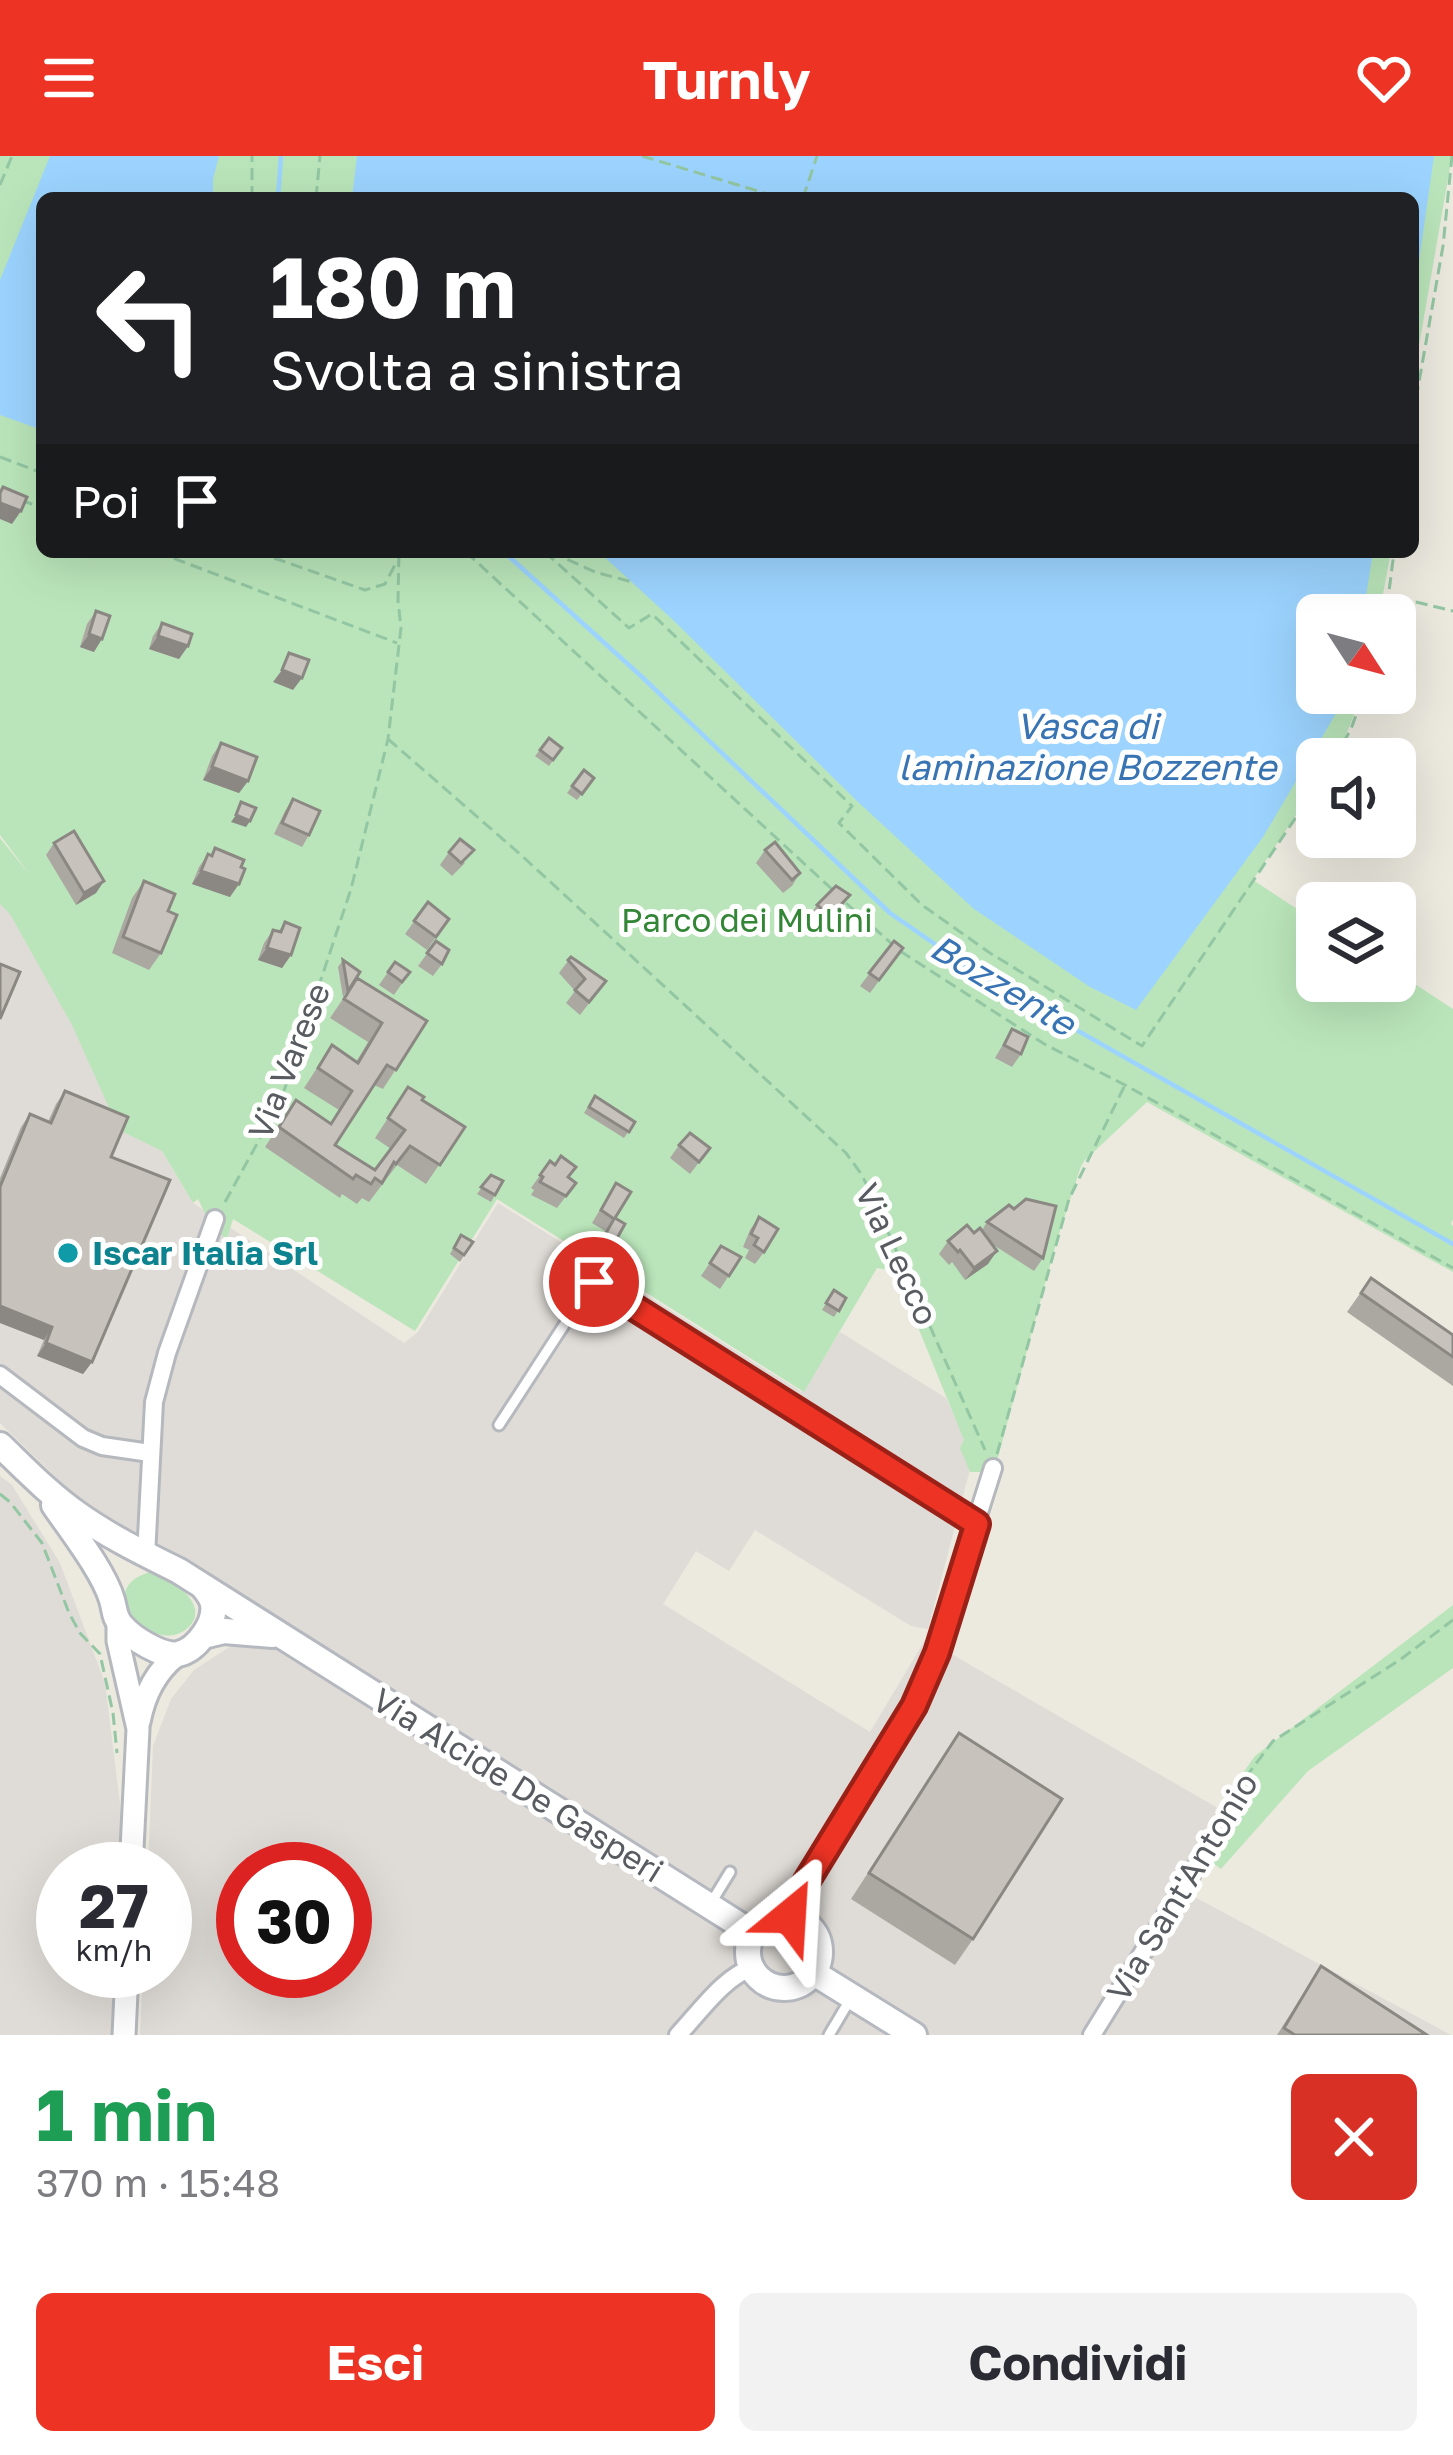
<!DOCTYPE html>
<html lang="it">
<head>
<meta charset="utf-8">
<style>
  :root { --surface:#fff; --page:#f2f2f3; --text:#2b2b33; --muted:#7c7c81; --accent:#ed3324 }
  body { margin:0; font-family:"Golos Text",sans-serif; background:var(--page); color:var(--text); height:100vh; display:flex; flex-direction:column; font-size:45px; white-space:nowrap }
  * { box-sizing:border-box; margin:0 }
  p { font-size:39px; color:var(--muted) }
  .icon { flex:none; width:66px; height:66px; fill:none; stroke:currentColor; stroke-width:2; stroke-linecap:round; stroke-linejoin:round }
  .map { position:relative; height:1879px; overflow:hidden }
  .side { display:flex; flex-direction:column; background:var(--surface); flex:1 }
  .side>* { flex:none }
  .hud { position:absolute; left:36px; top:36px; width:1383px; height:366px; border-radius:18px; box-shadow:0 12px 48px #0002; background:#202124; color:#fff; overflow:hidden }
  .needle { width:78px; rotate:126deg }
  .controls { position:absolute; left:1296px; top:438px; display:grid; gap:24px }
  .controls a { display:grid; place-items:center; width:120px; height:120px; border-radius:18px; background:var(--surface); box-shadow:0 12px 48px #0002; font-size:60px }
  .speed { position:absolute; left:36px; top:1686px; display:flex; gap:24px; font-size:60px; font-weight:700; text-align:center }
  .speed>* { display:grid; place-content:center; width:156px; height:156px; border-radius:50%; background:var(--surface); box-shadow:0 12px 48px #0002; line-height:1 }
  .speed small { font-size:30px; font-weight:400 }
  .speed .limit { border:18px solid #d22; background:#fff; color:#111 }
  .pin { position:absolute; display:grid; place-items:center; width:102px; height:102px; color:#fff; margin:-51px; border:6px solid #fff; border-radius:50%; box-shadow:0 3px 12px #0007 }
  .me { position:absolute; width:132px; margin:-66px; rotate:27deg; stroke-linejoin:round; filter:drop-shadow(0 0 9px #0008) }
  .turn { display:flex; align-items:center; gap:42px; height:252px; padding:0 36px; font-size:54px }
  .turn .icon { width:156px; height:156px; stroke-width:2.5 }
  .turn b { display:block; font-size:84px; line-height:102px }
  .then { display:flex; align-items:center; height:114px; padding:0 36px; background:#0003; gap:24px; font-size:45px }
  .round { display:grid; place-items:center; flex:none; width:126px; height:126px; border-radius:18px; background:var(--page) }
  .head { display:flex; align-items:center; justify-content:space-between; height:204px; padding:0 36px }
  h1 { font-size:72px; font-weight:700; line-height:90px; color:#1e9e55 }
  .cta { display:flex; gap:24px; margin-top:auto; padding:24px 36px }
  .cta a { flex:1; height:138px; border-radius:18px; background:var(--accent); color:#fff; font-size:48px; font-weight:700; line-height:138px; text-align:center }
  .cta a+a { background:var(--page); color:var(--text) }
  header { display:flex; justify-content:space-between; align-items:center; height:156px; padding:0 36px; background:var(--accent); color:#fff; font-size:54px; font-weight:700 }
  .map>svg:first-child { display:block }
</style>
</head>
<body>
<header><svg class="icon" aria-label="menu" viewBox="0 0 24 24"><path d="M4 6h16M4 12h16M4 18h16"/></svg>Turnly<svg class="icon" aria-label="heart" viewBox="0 0 24 24"><path d="M12 20l-8-8c-3-5 5-10 8-4 3-6 11-1 8 4z"/></svg></header>
<div class="map">
<svg width="1453" height="1879" viewBox="0 0 1453 1879">
  <rect width="100%" height="100%" fill="#ece9df"/>
  <g fill="#dfdcd7" fill-rule="evenodd">
    <path d="M0,736L58,823L193,1047L404,1187L418,1176L498,1047L802,1236L840,1176L946,1242L973,1302L928,1473L911,1470L755,1374L729,1415L696,1395L663,1448L870,1576L925,1484L946,1495L1235,1662L1191,1739L1451,1879H140L143,1815H165V1713H148L153,1590L171,1543L194,1514L271,1464L248,1446L157,1390L91,1355L0,1267ZM243,1713H345V1815H243Z"/>
    <polygon points="0,1320 12,1329 60,1407 105,1527 122,1664 120,1713 63,1713 63,1815 115,1815 111,1879 0,1879"/>
  </g>
  <g fill="#bae5ba">
    <path d="M0,0H1452L1413,224V42H42V396H1391L1379,459H1317V537H1361C1354,560 1346,582 1333,603H1317V627L1253,724L1317,766V825H1395V815L1453,853V1063L1451,1068L1453,1070V1116L1147,946L1084,1005L1080,1013L1057,1084L998,1301L985,1316H970L960,1292L964,1284L895,1115L877,1112L804,1236L497,1043L415,1175L233,1063L227,1083L212,1072L198,1043L193,1047L162,995L119,974L72,869L10,758L0,748V682L30,719L0,679Z"/>
    <path d="M150,1416C172,1421 218,1454 182,1476C149,1495 91,1433 150,1416Z"/>
    <polygon points="1453,1449 1453,1512 1308,1615 1221,1713 1210,1705 1235,1662 1218,1652 1255,1600"/>
  </g>
  <g fill="#9cd4ff">
    <polygon points="50,0 219,0 213,23 213,42 42,42 42,274 0,259 0,124"/>
    <polygon points="357,0 1434,0 1413,147 1413,42 352,42"/>
    <polygon points="599,396 1373,396 1363,459 1317,459 1317,537 1348,537 1263,681 1136,854 1090,831 974,753 857,645 673,464"/>
  </g>
  <g fill="none" stroke-linecap="round" stroke-linejoin="round">
    <g stroke="#9cd4ff" stroke-width="4.5">
      <polyline points="278,42 281,0"/>
      <polyline points="504,396 641,520 890,757 978,818 1453,1088"/>
    </g>
    <defs>
      <g id="service">
        <polyline points="499,1269 588,1132 594,1127 977,1368"/>
        <polyline points="711,1747 730,1716"/>
        <polyline points="829,1879 851,1842"/>
      </g>
      <g id="minor">
        <polyline points="0,1219 83,1282 102,1290 150,1297"/>
        <polyline points="146,1400 154,1246 167,1197 215,1063"/>
        <polyline points="790,1760 799,1736 914,1550 927,1521 993,1312"/>
        <path d="M678,1879C698,1858 726,1818 753,1812"/>
        <polyline points="1092,1879 1202,1701"/>
      </g>
      <g id="tertiary">
        <polyline points="118,1466 118,1485 138,1573 131,1713"/>
        <path d="M139,1566C144,1540 155,1516 177,1499"/>
        <polyline points="124,1879 127,1815"/>
      </g>
      <g id="secondary">
        <path d="M0,1289C25,1313 50,1339 79,1359C110,1381 145,1398 179,1415L754,1778"/>
        <path d="M54,1349C71,1374 104,1416 112,1444C115,1454 114,1462 122,1470C132,1482 162,1501 178,1498C197,1494 216,1467 213,1448C212,1443 208,1437 204,1432"/>
        <polyline points="203,1480 224,1475 273,1479"/>
        <circle cx="784" cy="1796" r="36"/>
        <polyline points="814,1817 914,1879"/>
      </g>
    </defs>
    <use href="#service" stroke="#b5b8bd" stroke-width="15"/>
    <use href="#minor" stroke="#b5b8bd" stroke-width="22"/>
    <use href="#tertiary" stroke="#b5b8bd" stroke-width="27"/>
    <use href="#secondary" stroke="#b5b9bf" stroke-width="30"/>
    <g stroke="#93c6a2" stroke-width="3" stroke-dasharray="12 6" stroke-linecap="butt">
      <polyline points="642,0 781,42"/>
      <polyline points="0,29 12,0"/>
      <polyline points="252,42 252,0"/>
      <polyline points="316,42 320,0"/>
      <polyline points="803,42 817,0"/>
      <polyline points="1413,260 1443,90 1452,0"/>
      <polyline points="0,301 42,317"/>
      <polyline points="21,344 42,352"/>
      <polyline points="157,396 397,487"/>
      <polyline points="257,396 365,434 385,428 397,405"/>
      <polyline points="466,396 835,736"/>
      <polyline points="545,396 629,472 652,458 852,650 839,667 922,749 990,797 1142,890 1317,630"/>
      <polyline points="551,396 595,416 632,426"/>
      <polyline points="1387,451 1394,396"/>
      <polyline points="1385,459 1387,453 1416,446 1453,455"/>
      <polyline points="388,583 521,699 846,997 862,1019 876,1049 985,1294"/>
      <polyline points="1334,603 1351,573 1364,537"/>
      <polyline points="846,747 893,789"/>
      <polyline points="900,795 1046,889 1125,929 1453,1112"/>
      <polyline points="225,1046 281,944 351,733 388,583 401,472 398,445 399,396"/>
      <polyline points="997,1298 1069,1043 1125,929"/>
      <polyline points="0,1338 10,1346 42,1387 69,1457 80,1477 100,1498 113,1557 117,1597"/>
      <polyline points="1210,1684 1230,1642 1273,1585 1401,1503 1453,1464"/>
    </g>
    <use href="#service" stroke="#fff" stroke-width="9"/>
    <use href="#minor" stroke="#fff" stroke-width="16"/>
    <use href="#tertiary" stroke="#fff" stroke-width="21"/>
    <use href="#secondary" stroke="#fff" stroke-width="24"/>
  </g>
  <g fill="#aba8a2">
    <polygon points="96,455 94,496 80,491 87,468"/>
    <polygon points="162,467 188,490 179,503 149,493 153,480"/>
    <polygon points="221,587 248,625 239,637 203,624 212,600"/>
    <polygon points="562,592 549,610 535,600 540,594"/>
    <polygon points="584,614 594,622 577,644 567,637"/>
    <polygon points="293,643 309,679 302,691 274,678 285,655"/>
    <polygon points="54,687 104,725 96,737 76,749 46,699"/>
    <polygon points="215,692 241,711 230,741 192,728 199,711 208,698 210,699"/>
    <polygon points="765,694 800,717 792,730 783,737 756,707"/>
    <polygon points="449,696 465,707 452,720 440,709"/>
    <polygon points="144,725 168,755 161,797 149,814 112,797 132,742"/>
    <polygon points="850,739 841,752 821,773 808,762 817,749"/>
    <polygon points="428,746 449,763 427,794 405,778"/>
    <polygon points="285,766 291,799 282,812 258,804 264,787 273,774 278,776"/>
    <polygon points="436,785 442,808 433,820 418,810"/>
    <polygon points="894,785 903,792 870,837 860,830"/>
    <polygon points="571,801 606,825 580,859 566,847 575,835 559,817"/>
    <polygon points="343,804 360,816 343,841 338,811"/>
    <polygon points="395,806 410,816 394,839 379,829"/>
    <polygon points="357,822 427,865 383,933 374,929 335,989 375,1014 391,993 375,982 408,931 422,944 465,971 426,1028 397,1009 369,1046 362,1042 357,1048 342,1038 340,1042 265,991 296,944 330,968 339,954 304,932 332,889 356,906 368,886 330,862"/>
    <polygon points="1012,873 1021,898 1012,911 995,902"/>
    <polygon points="65,935 111,1001 92,1206 83,1218 37,1200 44,1184 0,1167 0,1022 21,971 30,958 48,966 56,948"/>
    <polygon points="595,940 635,966 624,982 584,957"/>
    <polygon points="679,989 710,992 690,1018 670,1002"/>
    <polygon points="550,1005 576,1027 557,1052 531,1039 534,1034 531,1032"/>
    <polygon points="491,1019 495,1039 491,1046 477,1038"/>
    <polygon points="616,1027 616,1084 607,1097 597,1090 605,1075 592,1067"/>
    <polygon points="759,1061 764,1096 755,1108 745,1102 749,1094 743,1091 750,1074"/>
    <polygon points="987,1066 1043,1102 1034,1115 992,1088 988,1108 965,1124 952,1106 949,1109 939,1098 948,1085 982,1074"/>
    <polygon points="461,1079 473,1086 460,1106 450,1098"/>
    <polygon points="721,1090 741,1101 720,1133 701,1120"/>
    <polygon points="1371,1122 1453,1179 1453,1230 1347,1156"/>
    <polygon points="834,1134 846,1142 834,1161 822,1154"/>
    <polygon points="959,1577 973,1783 955,1809 851,1743"/>
    <polygon points="1321,1810 1427,1879 1277,1879"/>
  </g>
  <g fill="#8b8884">
    <polygon points="0,347 21,355 12,368 0,363"/>
    <polygon points="89,478 102,483 94,496 80,491"/>
    <polygon points="158,480 188,490 179,503 149,493"/>
    <polygon points="282,514 302,522 293,534 273,526"/>
    <polygon points="212,611 248,625 239,637 203,624"/>
    <polygon points="236,659 250,665 246,671 231,666"/>
    <polygon points="201,715 239,728 230,741 192,728"/>
    <polygon points="104,725 96,737 76,749 84,737"/>
    <polygon points="850,739 841,752 821,773 830,760"/>
    <polygon points="267,792 291,799 282,812 258,804"/>
    <polygon points="997,1095 988,1108 965,1124 974,1112"/>
    <polygon points="0,1150 52,1171 44,1184 0,1167"/>
    <polygon points="46,1187 92,1206 83,1218 37,1200"/>
  </g>
  <g fill="#c7c3bc" stroke="#8b8884" stroke-width="3">
    <polygon points="3,331 27,341 21,355 0,347 0,337"/>
    <polygon points="96,455 110,460 102,483 89,478"/>
    <polygon points="162,467 192,478 188,490 158,480"/>
    <polygon points="289,497 309,504 302,522 282,514"/>
    <polygon points="549,582 562,592 553,604 540,594"/>
    <polygon points="221,587 257,601 248,625 212,611"/>
    <polygon points="584,614 594,622 582,638 572,630"/>
    <polygon points="293,643 320,655 309,679 282,667"/>
    <polygon points="241,646 256,652 250,665 236,659"/>
    <polygon points="74,675 104,725 84,737 54,687"/>
    <polygon points="460,683 474,694 461,707 449,696"/>
    <polygon points="775,686 800,717 792,724 765,694"/>
    <polygon points="215,692 244,704 241,711 245,713 239,728 201,715 208,698 212,700"/>
    <polygon points="144,725 175,738 168,755 177,759 161,797 123,781"/>
    <polygon points="836,730 850,739 830,760 817,749"/>
    <polygon points="428,746 449,763 436,781 414,765"/>
    <polygon points="285,766 300,772 291,799 267,792 273,774 281,776"/>
    <polygon points="436,785 449,794 442,808 427,797"/>
    <polygon points="894,785 903,792 879,824 869,817"/>
    <polygon points="571,801 606,825 589,846 575,834 585,823 568,804"/>
    <polygon points="343,804 360,816 348,835"/>
    <polygon points="395,806 410,816 402,826 388,816"/>
    <polygon points="0,808 20,816 0,863"/>
    <polygon points="357,822 427,865 396,914 387,909 335,989 375,1014 405,974 388,962 408,931 424,941 422,944 465,971 440,1009 410,990 396,1008 394,1006 382,1027 375,1022 371,1028 356,1019 353,1023 279,971 296,944 331,968 352,935 318,912 332,889 358,907 382,867 344,843"/>
    <polygon points="1012,873 1028,881 1021,898 1004,889"/>
    <polygon points="65,935 128,961 111,1001 170,1024 92,1206 46,1187 52,1171 0,1150 0,1031 30,958 51,967"/>
    <polygon points="595,940 635,966 629,976 589,951"/>
    <polygon points="690,977 710,992 699,1006 679,989"/>
    <polygon points="561,1000 576,1011 568,1021 576,1027 566,1040 540,1026 543,1021 540,1019 550,1005 555,1009"/>
    <polygon points="491,1019 503,1025 495,1039 481,1031"/>
    <polygon points="616,1027 631,1036 615,1062 625,1068 616,1084 606,1077 614,1063 601,1054"/>
    <polygon points="1026,1043 1056,1050 1043,1102 987,1066 1009,1049 1014,1053"/>
    <polygon points="759,1061 778,1073 764,1096 754,1089 758,1082 751,1078"/>
    <polygon points="967,1069 974,1077 980,1072 997,1095 974,1112 960,1094 958,1096 948,1085"/>
    <polygon points="461,1079 473,1086 464,1099 454,1092"/>
    <polygon points="721,1090 741,1101 729,1120 710,1107"/>
    <polygon points="1371,1122 1453,1179 1453,1201 1361,1137"/>
    <polygon points="834,1134 846,1142 839,1155 826,1147"/>
    <polygon points="959,1577 1062,1643 973,1783 869,1717"/>
    <polygon points="1321,1810 1427,1879 1295,1879 1284,1872"/>
  </g>
  <g fill="none" stroke-linecap="round" stroke-linejoin="round">
    <defs>
      <polyline id="route" points="594,1126 977,1368 937,1497 914,1550 800,1736 790,1760"/>
    </defs>
    <use href="#route" stroke="#9a2117" stroke-width="30"/>
    <use href="#route" stroke="#ed3324" stroke-width="21"/>
  </g>
  <circle fill="#0f9aa8" stroke="#fff" stroke-width="4.5" cx="68" cy="1097" r="12"/>
  <g text-anchor="middle" stroke-width="10" stroke-linejoin="round" paint-order="stroke">
    <g font-size="33" fill="#328636" stroke="#fff">
      <text x="747" y="776">Parco dei Mulini</text>
    </g>
    <g font-size="33" fill="#585c61" stroke="#fff">
      <text transform="translate(289 905) rotate(-68)" y="12">Via Varese</text>
      <text transform="translate(897 1098) rotate(65)" y="12">Via Lecco</text>
      <text transform="translate(518 1629) rotate(32)" y="12">Via Alcide De Gasperi</text>
      <text transform="translate(1182 1731) rotate(-59)" y="12">Via Sant'Antonio</text>
    </g>
    <g font-size="33" font-weight="bold" fill="#0d838f" stroke="#fff" text-anchor="start">
      <text x="92" y="1109">Iscar Italia Srl</text>
    </g>
    <g font-size="36" font-style="italic" fill="#3874b3" stroke="#fff">
      <text x="1087" y="583">Vasca di<tspan x="1087" dy="41">laminazione Bozzente</tspan></text>
      <text transform="translate(1003 829) rotate(31)" y="13">Bozzente</text>
    </g>
  </g>
</svg>
<div class="controls">
<a><svg class="needle" viewBox="-14 -14 28 28"><path d="M0-13l5 13h-10z" fill="#e53935"/><path d="M0 13l5-13h-10z" fill="#7c7c81"/></svg></a>
<a><svg class="icon" aria-label="sound" viewBox="0 0 24 24"><path d="M4 9h4l5-4v14l-5-4H4zM17 9q2 3 0 6"/></svg></a>
<a><svg class="icon" aria-label="layers" viewBox="0 0 24 24"><path d="M12 4l9 5-9 5-9-5zM3 14l9 5 9-5"/></svg></a>
</div>
<div class="speed"><div>27<small>km/h</small></div><div class="limit">30</div></div>
<div class="pin" style="left:594px;top:1126px;background:#d93025"><svg class="icon" aria-label="arrive" viewBox="0 0 24 24"><path d="M6 21V4h12l-3 4 3 4H6"/></svg></div>
<svg class="me" style="left:790px;top:1760px" viewBox="-20 -20 40 40"><path d="M0-17L14 15 0 8-14 15z" fill="#ed3324" stroke="#fff" stroke-width="4"/></svg>
<div class="hud">
<div class="turn"><svg class="icon" aria-label="left" viewBox="0 0 24 24"><path d="M17 20v-9H6M10 6l-5 5 5 5"/></svg><div><b>180 m</b>Svolta a sinistra</div></div>
<div class="then">Poi<svg class="icon" aria-label="arrive" viewBox="0 0 24 24"><path d="M6 21V4h12l-3 4 3 4H6"/></svg></div>
</div>
</div>
<section class="side">
<div class="head"><div><h1>1 min</h1><p>370 m · 15:48</p></div><a class="round" style="background:#d93025;color:#fff"><svg class="icon" aria-label="close" viewBox="0 0 24 24"><path d="M6 6l12 12M18 6L6 18"/></svg></a></div>
<div class="cta"><a>Esci</a><a>Condividi</a></div>
</section>
</body>
</html>
